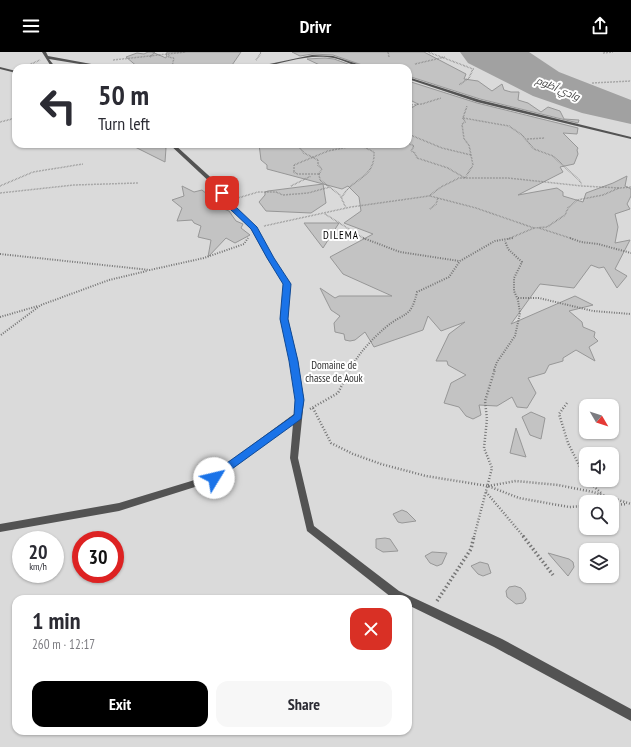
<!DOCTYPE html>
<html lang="en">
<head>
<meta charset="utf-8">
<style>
  :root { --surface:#fff; --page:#f7f7f7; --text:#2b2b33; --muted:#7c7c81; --accent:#000 }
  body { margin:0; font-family:"PT Sans Narrow",Cairo,sans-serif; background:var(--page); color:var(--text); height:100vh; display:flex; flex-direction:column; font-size:15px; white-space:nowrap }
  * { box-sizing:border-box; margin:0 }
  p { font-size:13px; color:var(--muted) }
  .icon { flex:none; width:22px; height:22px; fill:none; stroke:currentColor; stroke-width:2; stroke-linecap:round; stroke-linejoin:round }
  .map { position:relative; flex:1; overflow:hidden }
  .sheet { position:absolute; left:12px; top:543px; width:400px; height:140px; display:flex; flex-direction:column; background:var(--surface); border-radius:12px; box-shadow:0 1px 3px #0004 }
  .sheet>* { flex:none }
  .guide { position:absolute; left:12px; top:12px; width:400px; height:84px; border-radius:12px; box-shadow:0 1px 3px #0004; background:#fff; color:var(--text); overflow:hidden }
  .needle { width:26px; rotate:129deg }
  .controls { position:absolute; left:579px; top:347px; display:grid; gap:8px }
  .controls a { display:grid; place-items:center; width:40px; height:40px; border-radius:8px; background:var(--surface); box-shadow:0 1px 3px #0004; font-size:20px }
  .speed { position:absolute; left:12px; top:479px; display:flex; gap:8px; font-size:20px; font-weight:700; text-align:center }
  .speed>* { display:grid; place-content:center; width:52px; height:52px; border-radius:50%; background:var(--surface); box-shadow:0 1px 3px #0004; line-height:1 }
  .speed small { font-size:10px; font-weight:400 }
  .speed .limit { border:6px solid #d22; background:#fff; color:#111 }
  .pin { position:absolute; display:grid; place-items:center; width:34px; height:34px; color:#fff; margin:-17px; border-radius:8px; box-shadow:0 2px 6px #0006 }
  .me { position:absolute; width:44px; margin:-22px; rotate:54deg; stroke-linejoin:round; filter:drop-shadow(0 0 3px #0008) }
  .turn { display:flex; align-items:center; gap:14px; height:84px; padding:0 20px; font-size:18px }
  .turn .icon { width:52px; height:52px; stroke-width:2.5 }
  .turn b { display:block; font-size:28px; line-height:34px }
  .round { display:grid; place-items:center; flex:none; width:42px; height:42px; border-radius:12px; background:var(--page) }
  .head { display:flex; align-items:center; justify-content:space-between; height:68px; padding:0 20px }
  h1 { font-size:24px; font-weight:800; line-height:30px }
  .action { display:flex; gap:8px; margin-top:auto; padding:8px 20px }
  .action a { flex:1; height:46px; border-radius:12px; background:var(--accent); color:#fff; font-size:16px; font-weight:800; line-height:46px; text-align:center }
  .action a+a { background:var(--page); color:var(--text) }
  header { display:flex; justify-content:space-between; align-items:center; height:52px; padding:0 20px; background:var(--accent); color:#fff; font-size:18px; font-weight:800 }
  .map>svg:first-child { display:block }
</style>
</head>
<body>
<header><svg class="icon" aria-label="menu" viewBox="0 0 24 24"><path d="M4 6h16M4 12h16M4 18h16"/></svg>Drivr<svg class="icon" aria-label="share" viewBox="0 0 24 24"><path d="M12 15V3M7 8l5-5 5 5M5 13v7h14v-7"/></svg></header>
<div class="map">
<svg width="631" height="695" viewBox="0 0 631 695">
  <rect width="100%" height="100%" fill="#fff"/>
  <path fill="#dadada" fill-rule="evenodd" d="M0,0H631V695H0ZM16,16H408V92H16ZM586,354H612V380H586ZM586,402H612V428H586ZM586,450H612V476H586ZM21,488H55V522H21ZM81,488H115V522H81ZM586,498H612V524H586ZM16,547H408V679H16Z"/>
  <polygon fill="#a1a1a1" points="460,0 529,0 559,20 631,48 631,72 582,61 533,44 468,11"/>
  <g fill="#c3c3c3" stroke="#979797">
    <polygon points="148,0 152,0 166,6 167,0 241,0 230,16 139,16 126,5 137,1 144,2"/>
    <polygon points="292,0 424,0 466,22 464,27 478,29 492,39 502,32 504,38 511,40 519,40 518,48 528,51 541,60 548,55 560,59 564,67 579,68 578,71 480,47 408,24 408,16 371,16 333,3 312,2 300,4"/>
    <polygon points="325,6 334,7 359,16 326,16 307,7"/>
    <polygon points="408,29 477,51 578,76 577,82 563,81 578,96 577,98 578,102 574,112 560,115 563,120 518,143 557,136 563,140 563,144 583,150 586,141 613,131 627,124 625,134 631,137 631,144 627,152 630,157 615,162 618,175 615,191 630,188 615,217 627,224 617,236 604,215 599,216 591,213 574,236 540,232 511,272 575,244 593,253 569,259 582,270 583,275 595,280 594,285 598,289 589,295 595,309 576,298 563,306 563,309 549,313 545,321 528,326 536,341 527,356 517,355 512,345 497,354 479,353 481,363 473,367 466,364 459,355 444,351 451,331 466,323 448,313 447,309 436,309 449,282 465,270 441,279 428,264 423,278 374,295 365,280 355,288 350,289 345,288 344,282 335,280 334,271 340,264 331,258 320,236 335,246 339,244 392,244 343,222 330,205 373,182 344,171 361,159 359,145 348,134 342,137 267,117 267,113 261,108 259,92 408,92 408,58 418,52 408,47"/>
    <polygon points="129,92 154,92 166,96 165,110"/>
    <polygon points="323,132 326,151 311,161 266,159 259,150 265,143 265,140 268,139"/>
    <polygon points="182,134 194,140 202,138 218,151 215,154 229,159 236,169 243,172 241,176 250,183 235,191 226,186 208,205 211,188 198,185 201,174 194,171 192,168 177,169 182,156 172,148 184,144"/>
    <polygon points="304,171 339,171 323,196"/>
    <polygon points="531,360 545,366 541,387 530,383 522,365"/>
    <polygon points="516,376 526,405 510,401"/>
    <polygon points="402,458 407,460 416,469 402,471 398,470 393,462"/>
    <polygon points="385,486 390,487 398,499 383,500 376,496 376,487"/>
    <polygon points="432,500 447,501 442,512 437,514 430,511 425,504"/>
    <polygon points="548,501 569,507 573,510 574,515 568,524"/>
    <polygon points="480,510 488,512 491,521 483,524 478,522 471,514"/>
    <polygon points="515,534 521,536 525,541 526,547 523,551 516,552 507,545 506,539 509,535"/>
  </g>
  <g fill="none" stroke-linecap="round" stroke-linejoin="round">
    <g stroke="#757575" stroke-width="1.5" stroke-dasharray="0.5 1" stroke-linecap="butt">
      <polyline points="388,0 389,5"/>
      <polyline points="428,0 473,17 469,26 459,33"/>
      <polyline points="603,1 613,0"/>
      <polyline points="169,3 168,5 174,6 172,14 169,16"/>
      <polyline points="150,5 155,0"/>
      <polyline points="113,8 186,0"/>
      <polyline points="256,8 261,1 260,0"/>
      <polyline points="415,12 445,5"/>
      <polyline points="306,14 324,15"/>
      <polyline points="22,16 40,8"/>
      <polyline points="592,31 631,29"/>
      <polyline points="408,53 422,52 441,46"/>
      <polyline points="408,57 413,54"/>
      <polyline points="463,66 509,74 522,83 534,97 553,104 579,128 582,133"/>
      <polyline points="0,70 16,66"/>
      <polyline points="408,82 442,96 471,103"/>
      <polyline points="527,87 545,86"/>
      <polyline points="408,91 414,94 411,99 415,101 417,106 448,116 465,126 473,113 469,93 464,87 462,72 465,70 463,66 467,54"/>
      <polyline points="302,92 300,96 304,101 318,108 318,113 322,117 319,122 320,128 340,143 346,156"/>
      <polyline points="319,122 297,122 294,120 294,113 328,99 358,93"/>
      <polyline points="0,134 33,120 83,112"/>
      <polyline points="291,134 311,124"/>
      <polyline points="0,141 74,133 138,131"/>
      <polyline points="430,144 476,156 534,176"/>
      <path d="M342,145C353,125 375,127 374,100L358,92"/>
      <polyline points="238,146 258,140 276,140 283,143 308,141 330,135"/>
      <polyline points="430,157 436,152 438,146"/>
      <polyline points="325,162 365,187"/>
      <polyline points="264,174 351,155 429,144 441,135 459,126 508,126 582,134 620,136 631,135"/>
      <polyline points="539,176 573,187"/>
      <polyline points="508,187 534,176 547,175 565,163 568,156 577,148 603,143 619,136"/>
    </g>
    <g stroke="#757575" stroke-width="2" stroke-dasharray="1 1.5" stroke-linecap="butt">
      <polyline points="363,186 400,200 459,209"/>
      <polyline points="570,186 581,190 598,192 631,201"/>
      <polyline points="0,202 150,218 204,206 244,192 248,186"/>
      <polyline points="518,246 539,246 593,259 631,262"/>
      <polyline points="0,265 38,254"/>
      <polyline points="1,283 41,253 109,228 147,219"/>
      <path d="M350,318C357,303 373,286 386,275C404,260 411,267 417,240L449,225L460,209L495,189L513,186"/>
      <polyline points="494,318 497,310 515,284 520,261 518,248 514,239 514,226 522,210 508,197 505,189"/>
    </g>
    <g stroke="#757575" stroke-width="2.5" stroke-dasharray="1 2" stroke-linecap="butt">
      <polyline points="567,351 559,362 568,391 586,427"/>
      <polyline points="313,356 331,391 353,402 381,412 426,424 488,434 519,446 569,455 586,454"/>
      <polyline points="310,357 338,341 350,317"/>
      <polyline points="587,428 602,442"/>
      <polyline points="488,434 516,429 558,433 593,440 631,452"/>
      <polyline points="486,440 524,485"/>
      <polyline points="612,453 627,452"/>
      <polyline points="474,485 492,416 484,396 487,367 485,349 495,317"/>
    </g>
    <g stroke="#757575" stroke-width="3.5" stroke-dasharray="1.5 2.5" stroke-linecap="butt">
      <polyline points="523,484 553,523"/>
      <polyline points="437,549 471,497 474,484"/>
    </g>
    <g fill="#535353" fill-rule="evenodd">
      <polygon points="42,0 46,0 48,4 113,16 104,16 49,7 56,16 52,16"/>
      <path d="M312,3L333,4L370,16C357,16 346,9 334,6C310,1 282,11 259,16H251Z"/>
      <polygon points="0,15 16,19 16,21 0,17"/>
      <polygon points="408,25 480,48 631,85 631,87 477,50 408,27"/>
      <polygon points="169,92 174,92 218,132 236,156 256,175 273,206 290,232 288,267 298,309 304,348 298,406 314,474 399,539 502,587 631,657 631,669 494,595 408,553 408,547 395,547 391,545 307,479 290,406 293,372 217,428 119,459 0,480 0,472 119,451 211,423 294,362 296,348 290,309 280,267 284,232 267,206 251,177 232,158 214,134"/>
    </g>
  </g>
  <polygon fill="#1a73e8" stroke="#114b97" points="219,140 224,140 236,155 257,175 274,206 291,232 288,267 298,309 304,348 301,367 214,430 210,428 209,426 210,423 294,363 295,348 289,309 280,267 283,232 267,206 251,177 231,158 219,141"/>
  <g text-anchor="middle" stroke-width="4" stroke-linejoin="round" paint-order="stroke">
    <g font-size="10" font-style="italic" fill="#424242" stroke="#fff">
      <text transform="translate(558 36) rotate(23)" y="4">وادي أظوم</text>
    </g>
    <g font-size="11" letter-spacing="1" fill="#000" stroke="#fff">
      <text x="341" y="187">DILEMA</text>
    </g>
    <g font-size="11" fill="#313131" stroke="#fff">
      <text x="334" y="317">Domaine de<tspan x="334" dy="13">chasse de Aouk</tspan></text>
    </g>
  </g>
</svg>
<div class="controls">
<a><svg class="needle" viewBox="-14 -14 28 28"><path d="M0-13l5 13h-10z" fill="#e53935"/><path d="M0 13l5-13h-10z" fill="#7c7c81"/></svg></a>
<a><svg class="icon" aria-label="sound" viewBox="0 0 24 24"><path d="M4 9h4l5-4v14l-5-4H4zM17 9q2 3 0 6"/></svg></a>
<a><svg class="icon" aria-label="search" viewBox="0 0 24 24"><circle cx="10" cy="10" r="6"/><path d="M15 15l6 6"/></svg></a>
<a><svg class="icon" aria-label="layers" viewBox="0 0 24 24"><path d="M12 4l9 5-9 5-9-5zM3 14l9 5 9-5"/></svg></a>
</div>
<div class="speed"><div>20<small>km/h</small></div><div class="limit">30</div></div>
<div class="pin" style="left:222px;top:141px;background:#d93025"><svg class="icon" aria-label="arrive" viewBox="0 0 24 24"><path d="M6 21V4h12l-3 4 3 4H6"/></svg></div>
<svg class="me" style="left:214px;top:426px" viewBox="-20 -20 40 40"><circle r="19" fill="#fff"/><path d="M0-13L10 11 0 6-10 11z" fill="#1a73e8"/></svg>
<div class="guide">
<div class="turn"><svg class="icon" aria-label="left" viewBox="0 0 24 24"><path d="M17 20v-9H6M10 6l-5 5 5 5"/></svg><div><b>50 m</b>Turn left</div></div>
</div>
<section class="sheet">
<div class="head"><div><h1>1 min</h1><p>260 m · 12:17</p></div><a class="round" style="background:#d93025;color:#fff"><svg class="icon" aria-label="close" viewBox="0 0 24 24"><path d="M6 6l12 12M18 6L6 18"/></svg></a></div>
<div class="action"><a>Exit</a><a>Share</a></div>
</section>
</div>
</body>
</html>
